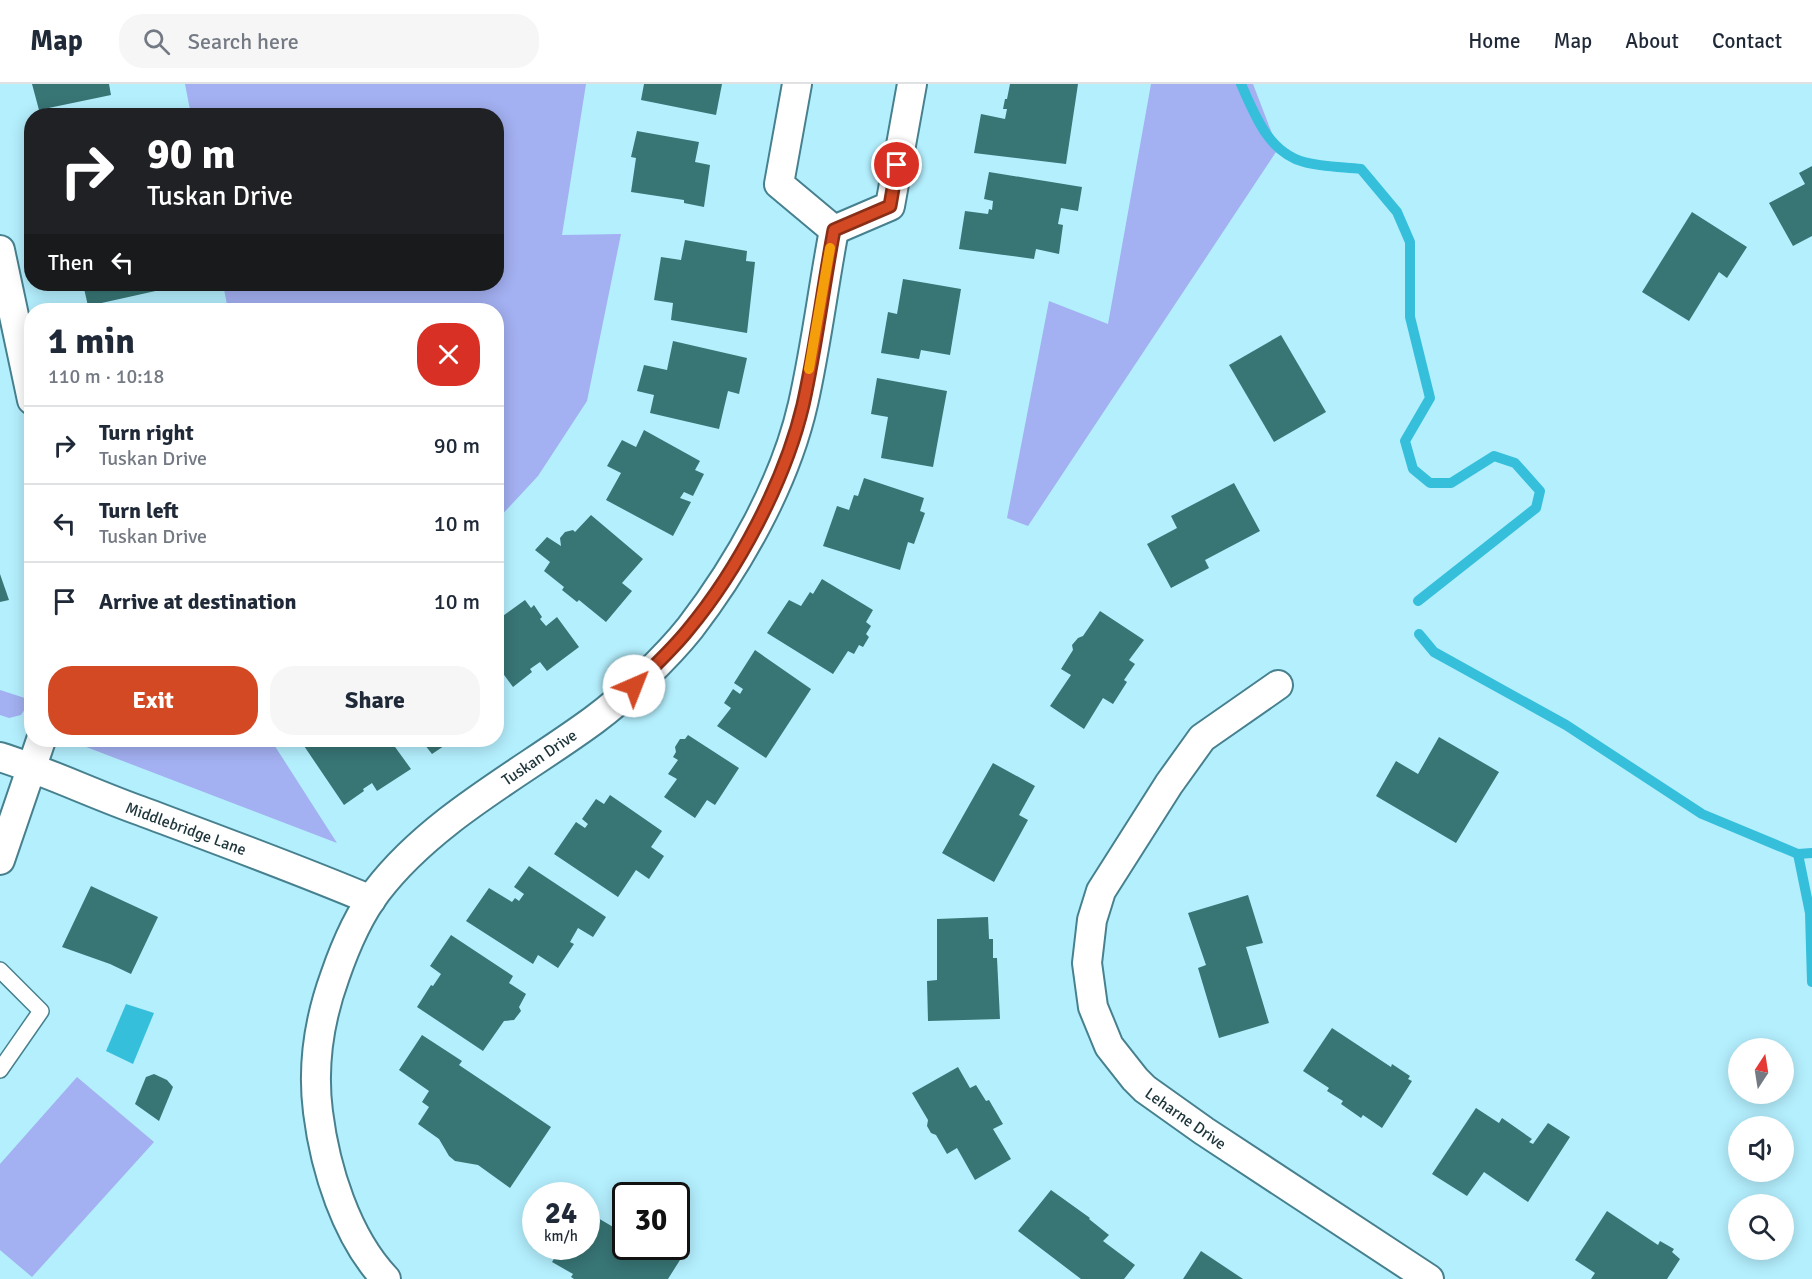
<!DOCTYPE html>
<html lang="en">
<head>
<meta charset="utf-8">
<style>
  :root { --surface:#fff; --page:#f6f6f7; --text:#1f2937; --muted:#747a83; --line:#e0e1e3; --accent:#d34924 }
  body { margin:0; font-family:Signika,sans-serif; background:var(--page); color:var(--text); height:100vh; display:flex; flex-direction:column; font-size:22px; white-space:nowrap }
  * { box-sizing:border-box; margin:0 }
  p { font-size:20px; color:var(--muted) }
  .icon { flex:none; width:33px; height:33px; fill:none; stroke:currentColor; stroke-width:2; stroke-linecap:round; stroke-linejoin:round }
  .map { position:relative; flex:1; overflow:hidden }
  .sheet { position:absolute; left:24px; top:219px; width:480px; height:444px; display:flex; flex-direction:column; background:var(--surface); border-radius:24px; box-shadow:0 3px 15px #0003 }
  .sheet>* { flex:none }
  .guide { position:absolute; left:24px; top:24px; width:480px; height:183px; border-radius:24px; box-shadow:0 3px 15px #0003; background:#202124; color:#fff; overflow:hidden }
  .needle { width:39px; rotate:12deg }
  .controls { position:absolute; left:1728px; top:954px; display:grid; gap:12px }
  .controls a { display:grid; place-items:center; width:66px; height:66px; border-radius:50%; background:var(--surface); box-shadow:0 3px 15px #0003; font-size:30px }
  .speed { position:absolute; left:522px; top:1098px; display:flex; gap:12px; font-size:30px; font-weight:700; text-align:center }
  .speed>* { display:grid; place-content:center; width:78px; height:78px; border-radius:50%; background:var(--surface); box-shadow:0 3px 15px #0003; line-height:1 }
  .speed small { font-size:15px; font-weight:400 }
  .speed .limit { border:3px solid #111; border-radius:9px; background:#fff; color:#111 }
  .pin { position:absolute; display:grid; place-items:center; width:51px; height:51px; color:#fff; margin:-26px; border:3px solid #fff; border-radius:50%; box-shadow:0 2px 6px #0007 }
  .me { position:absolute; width:66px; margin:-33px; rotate:44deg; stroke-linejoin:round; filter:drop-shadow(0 0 4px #0008) }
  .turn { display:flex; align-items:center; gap:21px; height:126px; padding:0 24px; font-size:27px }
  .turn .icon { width:78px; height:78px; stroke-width:2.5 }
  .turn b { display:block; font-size:42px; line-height:51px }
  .then { display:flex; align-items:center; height:57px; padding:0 24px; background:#0003; gap:12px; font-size:22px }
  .round { display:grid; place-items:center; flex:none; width:63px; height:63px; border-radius:24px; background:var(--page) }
  .overview { display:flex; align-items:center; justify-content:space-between; height:102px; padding:0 24px }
  h1 { font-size:36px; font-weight:700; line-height:45px }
  .button { display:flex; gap:12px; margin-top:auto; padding:12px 24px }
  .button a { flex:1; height:69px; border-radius:24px; background:var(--accent); color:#fff; font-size:24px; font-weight:700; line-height:69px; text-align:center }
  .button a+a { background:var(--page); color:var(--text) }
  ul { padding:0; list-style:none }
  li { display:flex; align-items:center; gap:18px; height:78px; padding:0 24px; border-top:2px solid var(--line) }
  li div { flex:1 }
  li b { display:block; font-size:22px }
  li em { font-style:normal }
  header { display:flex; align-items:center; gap:36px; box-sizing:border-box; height:84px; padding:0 30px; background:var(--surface); border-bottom:2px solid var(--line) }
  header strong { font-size:28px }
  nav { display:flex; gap:33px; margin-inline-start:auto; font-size:21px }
  .search { width:420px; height:54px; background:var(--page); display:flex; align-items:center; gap:15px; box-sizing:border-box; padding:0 21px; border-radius:24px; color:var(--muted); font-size:22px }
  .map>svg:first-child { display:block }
</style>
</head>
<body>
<header>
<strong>Map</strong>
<div class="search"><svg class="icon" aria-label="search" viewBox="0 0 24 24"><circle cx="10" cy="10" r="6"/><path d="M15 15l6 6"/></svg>Search here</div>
<nav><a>Home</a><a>Map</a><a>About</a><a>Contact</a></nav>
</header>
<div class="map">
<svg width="1812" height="1195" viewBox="0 0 1812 1195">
  <rect width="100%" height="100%" fill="#b4effe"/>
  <g fill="#a3b0f1">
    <polygon points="185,0 586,0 562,151 621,150 587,317 538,392 497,436 496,226 228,226 223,200 496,200 496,32 191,31"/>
    <polygon points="1151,0 1253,0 1278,65 1028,442 1007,434 1049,217 1108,240"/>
    <polygon points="0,606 31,616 21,631 9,634 0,631"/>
    <polygon points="79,656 271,656 337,759 81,661"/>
    <polygon points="77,993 154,1058 32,1193 0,1166 0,1080"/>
  </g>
  <polygon fill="#36bfdb" points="126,920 154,929 133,980 106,967"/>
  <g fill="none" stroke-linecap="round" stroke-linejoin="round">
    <g stroke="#36bfdb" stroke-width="10">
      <path d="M1241,0C1255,31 1268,68 1304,78C1322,83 1343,83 1361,85L1397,128L1410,158V233L1430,314L1405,357L1413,385L1430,399H1451L1494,372L1515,379L1540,407L1536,424L1418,517"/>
      <polyline points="1419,550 1434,568 1566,641 1702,730 1798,770 1812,769"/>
      <polyline points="1798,770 1810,829 1812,898"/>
    </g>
  </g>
  <g fill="#387575">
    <polygon points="32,0 109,0 111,11 39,26"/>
    <polygon points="644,0 722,0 716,31 641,16"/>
    <polygon points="1010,0 1078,0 1066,80 974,69 981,30 1005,35 1007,25 1003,25 1005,15 1007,15"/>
    <polygon points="637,47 699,58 695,78 710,81 704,123 684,119 684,116 631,108 636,74 631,73"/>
    <polygon points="1812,82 1812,152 1793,162 1769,119 1805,100 1799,89"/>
    <polygon points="989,88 1082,103 1078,127 1061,124 1058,140 1063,141 1059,170 1036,165 1034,175 959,165 965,127 988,130 989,125 992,126 993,117 984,115"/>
    <polygon points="1692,128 1747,163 1727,194 1719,188 1689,237 1642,208"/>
    <polygon points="685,156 747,167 746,177 755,178 747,249 671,236 673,219 654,216 661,173 681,176"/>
    <polygon points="903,195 961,205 950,271 921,266 919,275 881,269 888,228 897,230"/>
    <polygon points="83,200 159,200 160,206 88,222"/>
    <polygon points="1281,251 1326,328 1274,358 1229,281"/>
    <polygon points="673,257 747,274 739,310 728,307 719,345 650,329 654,311 637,307 644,281 667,286"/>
    <polygon points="877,294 947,307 933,383 881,374 888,333 871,330"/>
    <polygon points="644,346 700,377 695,386 704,390 693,412 684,408 680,414 691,418 673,452 606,416 621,389 607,382 622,356 636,363"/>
    <polygon points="864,394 924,414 920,427 925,429 914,460 908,458 900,486 823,462 837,422 849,426 854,411 858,412"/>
    <polygon points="1234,399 1260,447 1205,476 1209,484 1171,504 1147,460 1177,444 1171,432"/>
    <polygon points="591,431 643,475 622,499 632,507 606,538 579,516 577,518 562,506 564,503 544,487 550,478 535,466 547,453 561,462 560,454 565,448 573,446 575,448"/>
    <polygon points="0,490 9,516 0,518"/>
    <polygon points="822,495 873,526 866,538 871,542 866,550 869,553 863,563 859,561 854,570 848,567 833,590 767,549 789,516 801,522 810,508 813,510"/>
    <polygon points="525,516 531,524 534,521 542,533 540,535 546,542 557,533 579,563 547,587 540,578 530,585 532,588 513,603 496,580 496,537"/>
    <polygon points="1100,527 1144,556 1129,576 1135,580 1124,596 1127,598 1113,620 1103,614 1084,645 1050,622 1071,591 1061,585 1073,566 1072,561 1078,554 1083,552"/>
    <polygon points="755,566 811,605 766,674 717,642 731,624 724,619 733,605 740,610 743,605 734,599"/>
    <polygon points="688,651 739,684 715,721 707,716 695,734 664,713 677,695 668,690 678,676 673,673 676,668 675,663 680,655 685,655"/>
    <polygon points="1439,653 1499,688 1456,759 1376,712 1396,677 1418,690"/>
    <polygon points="300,656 390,656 411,685 377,707 372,699 363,705 364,707 344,721"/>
    <polygon points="421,656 453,656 432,670"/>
    <polygon points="993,679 1035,702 1019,731 1028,736 994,798 942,769"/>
    <polygon points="610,711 662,747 651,763 664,772 649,795 636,786 618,813 554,770 576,738 585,744 588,740 582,735 596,715 604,720"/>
    <polygon points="529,782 606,833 593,853 578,844 570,858 574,860 558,884 538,871 533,880 466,837 489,804 512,818 515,814 519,817 524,810 514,803"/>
    <polygon points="91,802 158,833 131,890 110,880 62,863"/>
    <polygon points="1248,811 1263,859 1246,863 1269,939 1219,954 1198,884 1206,881 1188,829"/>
    <polygon points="988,833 989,855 993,855 993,874 997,874 1000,935 928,937 927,897 937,896 937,835"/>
    <polygon points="451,851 513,892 509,899 526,910 519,923 521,927 514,936 504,937 483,967 417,923 431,901 433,902 441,890 430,882"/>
    <polygon points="1332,944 1391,983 1392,980 1410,992 1408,995 1412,997 1382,1044 1363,1031 1361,1034 1341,1020 1343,1017 1327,1007 1329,1004 1303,987"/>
    <polygon points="422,951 462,977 459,981 551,1043 510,1104 478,1081 455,1077 449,1072 439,1055 418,1040 429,1023 422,1018 429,1007 399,986"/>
    <polygon points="958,983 970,1004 976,1001 986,1017 989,1016 1003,1040 993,1045 1011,1075 975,1096 957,1064 947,1070 936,1051 931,1049 927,1042 928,1036 912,1009"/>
    <polygon points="154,990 167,996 173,1003 159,1037 135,1020 146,993"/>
    <polygon points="1476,1024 1499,1039 1502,1034 1532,1055 1529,1058 1533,1060 1548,1039 1570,1053 1528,1118 1484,1088 1467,1112 1432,1090"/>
    <polygon points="1051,1106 1090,1134 1089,1135 1109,1151 1103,1157 1135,1181 1124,1195 1081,1195 1018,1147"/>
    <polygon points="586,1127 620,1147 626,1138 626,1162 677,1162 685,1168 668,1195 574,1195 571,1193 573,1190 552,1178 562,1162 586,1162"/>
    <polygon points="1607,1127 1658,1161 1660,1157 1674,1165 1672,1168 1680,1175 1667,1195 1591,1195 1595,1189 1575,1176"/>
    <polygon points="1201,1167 1243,1195 1183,1195"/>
  </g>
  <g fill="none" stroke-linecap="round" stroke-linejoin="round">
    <defs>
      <polyline id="lane" points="0,886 41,927 0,986"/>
      <g id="street">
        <polyline points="797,0 779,100 834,146"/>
        <polyline points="834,146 890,122 912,0"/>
        <polyline points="0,166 32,316"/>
        <polyline points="1278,601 1202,654 1169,700 1101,807 1092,836 1087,879 1093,923 1109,962 1135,995 1145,1005 1204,1047 1429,1195"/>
        <path d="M0,673C48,688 93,710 141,727C218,756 295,784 371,816"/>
        <polyline points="0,776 41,656"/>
        <path d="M386,1195C346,1153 325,1084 318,1028C312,981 319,936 335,892C345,863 358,832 377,807C432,735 522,689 594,636C625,613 666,574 690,544C739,480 785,399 803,320C816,263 823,204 834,146"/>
      </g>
    </defs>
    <use href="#lane" stroke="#47808e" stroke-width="18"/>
    <use href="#street" stroke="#47808e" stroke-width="32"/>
    <use href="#lane" stroke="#fff" stroke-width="15"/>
    <use href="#street" stroke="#fff" stroke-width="28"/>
  </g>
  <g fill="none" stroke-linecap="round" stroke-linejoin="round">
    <defs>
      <path id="route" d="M634,602C652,584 672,566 688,546C738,486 785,397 803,321C816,263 823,204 834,146L890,122L897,81"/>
    </defs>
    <use href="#route" stroke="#892f17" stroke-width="15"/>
    <use href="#route" stroke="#d34924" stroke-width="10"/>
    <polyline stroke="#f59e0b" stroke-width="10" points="809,285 830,164"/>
  </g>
  <g text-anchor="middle" stroke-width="6" stroke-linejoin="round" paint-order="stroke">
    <g font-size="16" fill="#1c343a" stroke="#fff">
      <text transform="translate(539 673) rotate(-34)" y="6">Tuskan Drive</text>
      <text transform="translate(186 744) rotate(20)" y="6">Middlebridge Lane</text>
      <text transform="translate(1186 1034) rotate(35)" y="6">Leharne Drive</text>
    </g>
  </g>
</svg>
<div class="controls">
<a><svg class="needle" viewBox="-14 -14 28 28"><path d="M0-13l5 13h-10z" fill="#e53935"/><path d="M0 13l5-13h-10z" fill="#747a83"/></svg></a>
<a><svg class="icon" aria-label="sound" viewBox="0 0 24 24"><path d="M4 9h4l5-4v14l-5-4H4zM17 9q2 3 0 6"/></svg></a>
<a><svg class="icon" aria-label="search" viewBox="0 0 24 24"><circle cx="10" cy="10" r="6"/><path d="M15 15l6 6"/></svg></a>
</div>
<div class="speed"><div>24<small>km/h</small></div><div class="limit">30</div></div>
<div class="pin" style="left:897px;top:81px;background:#d93025"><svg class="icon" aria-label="arrive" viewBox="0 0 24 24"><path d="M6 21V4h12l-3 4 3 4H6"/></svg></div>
<svg class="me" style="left:634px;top:602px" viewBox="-20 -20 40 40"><circle r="19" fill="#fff"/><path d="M0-13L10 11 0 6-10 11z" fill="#d34924"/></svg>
<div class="guide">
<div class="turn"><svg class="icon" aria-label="right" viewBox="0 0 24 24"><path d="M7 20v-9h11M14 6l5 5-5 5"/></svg><div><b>90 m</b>Tuskan Drive</div></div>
<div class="then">Then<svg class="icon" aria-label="left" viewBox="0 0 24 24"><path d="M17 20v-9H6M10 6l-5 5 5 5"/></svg></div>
</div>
<section class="sheet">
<div class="overview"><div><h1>1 min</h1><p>110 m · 10:18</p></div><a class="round" style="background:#d93025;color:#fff"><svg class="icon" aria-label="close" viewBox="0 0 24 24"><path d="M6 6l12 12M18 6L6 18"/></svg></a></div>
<ul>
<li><svg class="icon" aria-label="right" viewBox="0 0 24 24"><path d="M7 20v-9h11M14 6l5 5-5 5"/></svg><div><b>Turn right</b><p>Tuskan Drive</p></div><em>90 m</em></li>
<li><svg class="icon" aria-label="left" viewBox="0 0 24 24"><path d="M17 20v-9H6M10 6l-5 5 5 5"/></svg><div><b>Turn left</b><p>Tuskan Drive</p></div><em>10 m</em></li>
<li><svg class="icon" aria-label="arrive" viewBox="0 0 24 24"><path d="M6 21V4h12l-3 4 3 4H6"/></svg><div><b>Arrive at destination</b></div><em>10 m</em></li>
</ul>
<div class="button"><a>Exit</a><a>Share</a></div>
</section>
</div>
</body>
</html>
